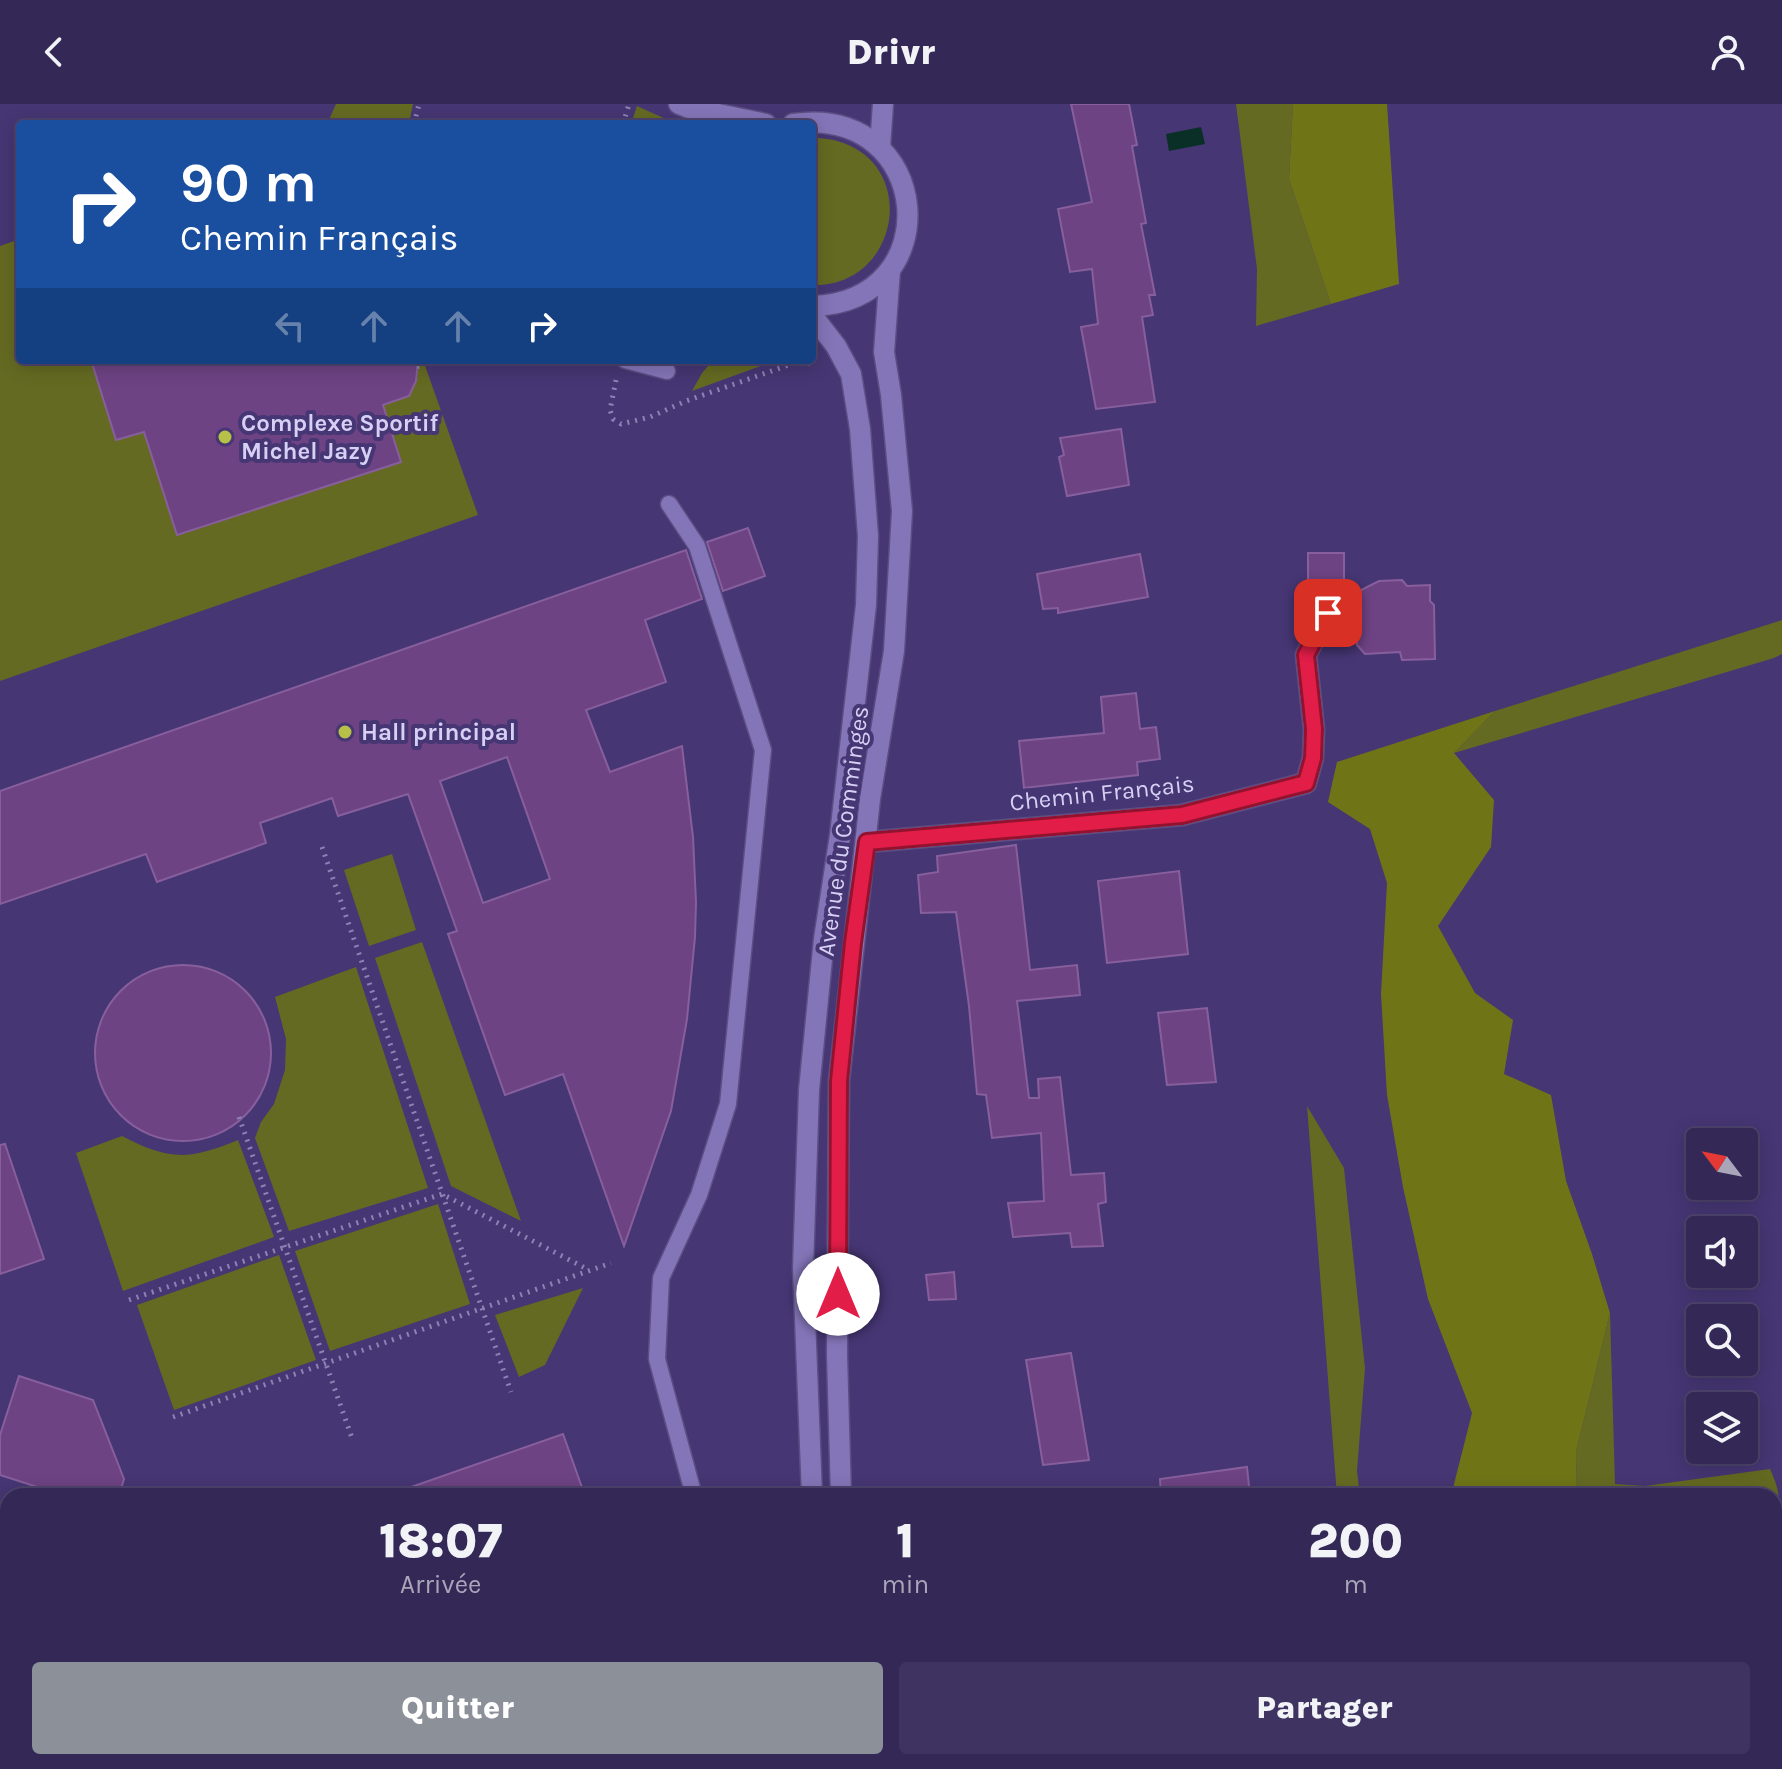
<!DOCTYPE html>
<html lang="fr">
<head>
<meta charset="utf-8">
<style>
  :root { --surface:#342857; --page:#3f3461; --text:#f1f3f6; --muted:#a9a6ba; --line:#4e446d; --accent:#8c9099 }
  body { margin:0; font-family:Karla,sans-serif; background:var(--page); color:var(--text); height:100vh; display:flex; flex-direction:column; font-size:30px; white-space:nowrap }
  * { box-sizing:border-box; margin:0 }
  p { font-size:26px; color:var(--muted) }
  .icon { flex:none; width:44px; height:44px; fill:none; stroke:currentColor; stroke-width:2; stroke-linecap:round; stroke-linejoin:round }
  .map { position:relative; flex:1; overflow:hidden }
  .sheet { position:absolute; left:0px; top:1384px; width:1782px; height:282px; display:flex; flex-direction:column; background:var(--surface); border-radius:24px 24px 0 0; box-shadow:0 4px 20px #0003,0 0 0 2px var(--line) }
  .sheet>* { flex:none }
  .guide { position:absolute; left:16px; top:16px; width:800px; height:244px; border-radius:8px; box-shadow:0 4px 20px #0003,0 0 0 2px var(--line); background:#1a4fa0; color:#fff; overflow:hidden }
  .needle { width:52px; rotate:302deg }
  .buttons { position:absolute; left:1686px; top:1024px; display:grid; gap:16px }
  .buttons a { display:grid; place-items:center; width:72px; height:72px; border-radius:8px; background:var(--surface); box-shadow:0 4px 20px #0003,0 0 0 2px var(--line); font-size:40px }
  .pin { position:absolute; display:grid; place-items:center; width:68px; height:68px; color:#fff; margin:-34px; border-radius:16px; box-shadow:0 4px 12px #0006 }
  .me { position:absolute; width:88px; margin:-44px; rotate:0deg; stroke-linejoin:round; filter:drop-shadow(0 0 6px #0008) }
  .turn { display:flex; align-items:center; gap:28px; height:168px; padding:0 32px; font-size:36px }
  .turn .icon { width:104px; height:104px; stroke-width:2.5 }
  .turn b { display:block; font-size:56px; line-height:68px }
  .lanes { display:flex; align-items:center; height:76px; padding:0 32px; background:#0003; justify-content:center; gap:40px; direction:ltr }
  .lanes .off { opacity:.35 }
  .eta { display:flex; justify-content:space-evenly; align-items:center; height:136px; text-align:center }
  .eta b { font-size:48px; font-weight:800; line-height:56px }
  .cta { display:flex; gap:16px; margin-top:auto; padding:16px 32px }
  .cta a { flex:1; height:92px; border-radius:8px; background:var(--accent); color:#fff; font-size:32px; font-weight:800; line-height:92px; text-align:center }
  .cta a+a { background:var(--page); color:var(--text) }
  header { display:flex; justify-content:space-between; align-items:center; height:104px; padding:0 32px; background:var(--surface); font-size:36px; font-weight:800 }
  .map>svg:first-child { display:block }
</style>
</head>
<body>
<header><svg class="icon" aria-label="back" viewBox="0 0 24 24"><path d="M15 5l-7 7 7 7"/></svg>Drivr<svg class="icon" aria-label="person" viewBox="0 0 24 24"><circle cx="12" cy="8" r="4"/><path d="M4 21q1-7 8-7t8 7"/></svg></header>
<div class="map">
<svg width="1782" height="1665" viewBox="0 0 1782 1665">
  <rect width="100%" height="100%" fill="#463674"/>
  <g fill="#656a22">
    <polygon points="336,0 413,0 409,20 327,20"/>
    <polygon points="1236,0 1293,0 1289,75 1331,200 1256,222 1257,165"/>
    <polygon points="637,2 677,20 631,20"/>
    <path d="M819,34C825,35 832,35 837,37C921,60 899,184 812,181V35Z"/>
    <polygon points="20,135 20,256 423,256 478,411 0,577 0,142"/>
    <polygon points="713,256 777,256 692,287 702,269"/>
    <polygon points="1782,516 1782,550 1774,554 1454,649 1495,607"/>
    <polygon points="392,750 416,826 369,842 344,766"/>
    <polygon points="422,838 521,1117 451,1082 375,854"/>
    <polygon points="356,863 428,1084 289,1127 255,1034 261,1018 274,1000 285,966 286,935 275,893"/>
    <polygon points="1307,1002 1344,1064 1365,1264 1357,1367 1360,1392 1337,1392"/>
    <path d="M122,1032C170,1057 189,1056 238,1036L274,1133L123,1187L76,1049Z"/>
    <polygon points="438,1100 470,1200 330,1247 295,1147"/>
    <polygon points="279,1151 316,1256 174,1306 137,1201"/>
    <polygon points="583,1184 545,1261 519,1273 495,1211"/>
    <path d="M1610,1209L1615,1380L1645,1382L1770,1365C1779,1385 1782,1396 1774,1415V1392H1577L1576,1348Z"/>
    <polygon points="1782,1594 1782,1665 1491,1665 1517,1658 1774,1658 1774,1595"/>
  </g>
  <g fill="#6f7517">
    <polygon points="1293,0 1387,0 1399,180 1331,200 1289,75"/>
    <polygon points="1495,607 1454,649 1494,696 1491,743 1438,822 1475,889 1513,916 1504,970 1551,991 1566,1077 1592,1150 1610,1209 1576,1348 1577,1392 1451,1392 1472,1309 1428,1195 1403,1083 1387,991 1381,890 1387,779 1370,725 1328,698 1337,658"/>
  </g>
  <polygon fill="#0a2f26" points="1201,23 1205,40 1169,47 1166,30"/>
  <g fill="#6e4384" stroke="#875f9c" stroke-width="2" fill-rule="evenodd">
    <polygon points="1071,0 1129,0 1137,41 1132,42 1146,119 1141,120 1155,191 1149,191 1153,211 1142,213 1155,298 1096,305 1081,223 1098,220 1092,165 1070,168 1058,105 1092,98"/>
    <polygon points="91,256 418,256 416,277 409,292 383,301 401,358 177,431 144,328 116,336"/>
    <polygon points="1121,325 1129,381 1067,392 1059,353 1064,351 1060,334"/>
    <polygon points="748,424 765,472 723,487 707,438"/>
    <path d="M686,446L702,495L645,516L666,578L586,606L610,668L682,642L693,733L696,798L695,833L687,915L671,1007L624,1142L563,970L505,991L448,830L457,827L408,690L338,712L332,694L260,719L266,739L157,778L146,750L0,800V687ZM507,653L550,775L483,799L440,677Z"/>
    <polygon points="1308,449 1344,449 1344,485 1308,486"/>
    <polygon points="1140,450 1148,493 1058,509 1058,504 1043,505 1037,470"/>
    <polygon points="1402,476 1407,482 1430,481 1430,497 1434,501 1435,555 1402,556 1400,548 1365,550 1357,541 1355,489 1379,477"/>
    <polygon points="1136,589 1140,625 1156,623 1160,655 1137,658 1138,671 1024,684 1019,637 1104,629 1101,593"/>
    <polygon points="1016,741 1030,866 1077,861 1080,891 1017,897 1029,994 1039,994 1038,975 1060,973 1071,1071 1104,1069 1106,1098 1098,1100 1103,1142 1072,1143 1070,1129 1013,1133 1008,1099 1044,1097 1041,1029 992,1034 986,991 977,990 969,902 956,808 921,809 918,771 938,768 937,752"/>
    <polygon points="1179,767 1188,850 1107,859 1098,777"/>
    <circle cx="183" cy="949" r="88"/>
    <polygon points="1207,904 1216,978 1167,981 1158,909"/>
    <polygon points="5,1040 44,1155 0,1170 0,1041"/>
    <polygon points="954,1168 956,1195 929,1196 926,1171"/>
    <polygon points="1071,1249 1089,1356 1043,1361 1026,1256"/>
    <polygon points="19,1272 93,1296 124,1375 119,1392 65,1392 0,1371 0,1331"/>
    <polygon points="563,1330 585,1392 398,1392 397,1388"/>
    <polygon points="1247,1363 1250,1392 1161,1392 1160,1375"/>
  </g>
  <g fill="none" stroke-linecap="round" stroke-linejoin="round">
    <defs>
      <g id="service">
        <polyline points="625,256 667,267"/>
        <polyline points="669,400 697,442 763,646 728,1000 699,1091 661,1174 657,1255 694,1392"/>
        <polyline points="765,1658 768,1665"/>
        <polyline points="85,1665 100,1660 116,1665"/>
        <polyline points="200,1665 203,1658"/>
      </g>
      <g id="minor">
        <polyline points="679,0 689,4 766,20"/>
        <polyline points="867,738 1182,711 1306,679 1313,654 1314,625 1306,551 1328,509"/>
      </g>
      <g id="secondary">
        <path d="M793,20C934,0 950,199 812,202"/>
        <polyline points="880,43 883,0"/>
        <polyline points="812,211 836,242 851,270 860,325 868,432 866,501 840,731 824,835 809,986 803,1164 812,1392"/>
        <polyline points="841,1392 837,1251 839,977 870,695 894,547 902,407 891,291 884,248 890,166"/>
        <polyline points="0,1519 8,1522"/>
        <polyline points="359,1658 370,1665"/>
        <polyline points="822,1665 822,1658"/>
        <polyline points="853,1665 854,1658"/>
      </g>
    </defs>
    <use href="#service" stroke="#5c4e82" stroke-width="19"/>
    <use href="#minor" stroke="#5c4e82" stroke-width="23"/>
    <use href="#secondary" stroke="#5c4e82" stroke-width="23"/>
    <g stroke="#8d82b3" stroke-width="5" stroke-dasharray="2 6" stroke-linecap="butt">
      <polyline points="414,20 419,0"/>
      <polyline points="623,20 629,0"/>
      <polyline points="417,263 429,258 428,256"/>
      <polyline points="616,276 610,306 613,315 621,320 650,313 686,297 800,257 814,261"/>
      <polyline points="322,743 511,1288"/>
      <polyline points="239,1013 352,1334"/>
      <polyline points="129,1196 442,1090 589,1166"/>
      <polyline points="173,1313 611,1159"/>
      <polyline points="416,1658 428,1665"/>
    </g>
    <use href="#service" stroke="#8475b8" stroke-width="16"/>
    <use href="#minor" stroke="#8475b8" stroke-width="20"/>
    <use href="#secondary" stroke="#8475b8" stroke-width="20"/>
  </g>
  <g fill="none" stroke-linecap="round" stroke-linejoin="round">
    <defs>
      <polyline id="route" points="838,1190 839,977 853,839 867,738 1182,711 1306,679 1313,654 1314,625 1306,551 1328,509"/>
    </defs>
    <use href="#route" stroke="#92132f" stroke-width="20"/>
    <use href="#route" stroke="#e11d48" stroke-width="14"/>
  </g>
  <g fill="#b8c147" stroke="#463674" stroke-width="3">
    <circle cx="225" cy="333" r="8"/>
    <circle cx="345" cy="628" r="8"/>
  </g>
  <g text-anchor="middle" stroke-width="8" stroke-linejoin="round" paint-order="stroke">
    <g font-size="24" font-weight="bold" fill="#d6d0f4" stroke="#463674" text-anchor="start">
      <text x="241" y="327">Complexe Sportif<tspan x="241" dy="28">Michel Jazy</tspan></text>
      <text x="361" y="636">Hall principal</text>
    </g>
    <g font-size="24" fill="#d6d0f4" stroke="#463674">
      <text transform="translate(1102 689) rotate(-6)" y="8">Chemin Français</text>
      <text transform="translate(843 727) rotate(-82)" y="8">Avenue du Comminges</text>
    </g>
  </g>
</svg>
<div class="buttons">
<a><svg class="needle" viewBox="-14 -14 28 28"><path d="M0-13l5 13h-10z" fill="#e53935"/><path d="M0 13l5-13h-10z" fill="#a9a6ba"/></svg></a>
<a><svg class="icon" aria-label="sound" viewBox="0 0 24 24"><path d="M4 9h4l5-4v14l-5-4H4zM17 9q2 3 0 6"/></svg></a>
<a><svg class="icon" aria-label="search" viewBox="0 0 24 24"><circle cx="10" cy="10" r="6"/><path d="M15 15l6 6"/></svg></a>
<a><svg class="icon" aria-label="layers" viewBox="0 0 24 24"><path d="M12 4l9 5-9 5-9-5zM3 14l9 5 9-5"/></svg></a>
</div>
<div class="pin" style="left:1328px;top:509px;background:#d93025"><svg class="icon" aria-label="arrive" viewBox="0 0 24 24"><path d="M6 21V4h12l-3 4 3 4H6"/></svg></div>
<svg class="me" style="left:838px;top:1190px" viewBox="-20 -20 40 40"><circle r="19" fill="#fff"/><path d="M0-13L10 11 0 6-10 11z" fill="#e11d48"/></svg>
<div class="guide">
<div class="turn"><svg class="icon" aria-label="right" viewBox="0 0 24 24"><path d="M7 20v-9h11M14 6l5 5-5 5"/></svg><div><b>90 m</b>Chemin Français</div></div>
<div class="lanes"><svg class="icon off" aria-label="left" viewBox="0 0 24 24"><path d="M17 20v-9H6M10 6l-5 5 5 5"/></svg><svg class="icon off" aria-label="ahead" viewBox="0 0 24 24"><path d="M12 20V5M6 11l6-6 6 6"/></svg><svg class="icon off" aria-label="ahead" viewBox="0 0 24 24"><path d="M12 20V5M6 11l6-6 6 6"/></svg><svg class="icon" aria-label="right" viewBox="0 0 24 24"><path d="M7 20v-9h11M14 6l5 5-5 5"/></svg></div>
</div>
<section class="sheet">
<div class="eta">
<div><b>18:07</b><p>Arrivée</p></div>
<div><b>1</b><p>min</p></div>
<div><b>200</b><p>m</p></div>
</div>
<div class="cta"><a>Quitter</a><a>Partager</a></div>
</section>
</div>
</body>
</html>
